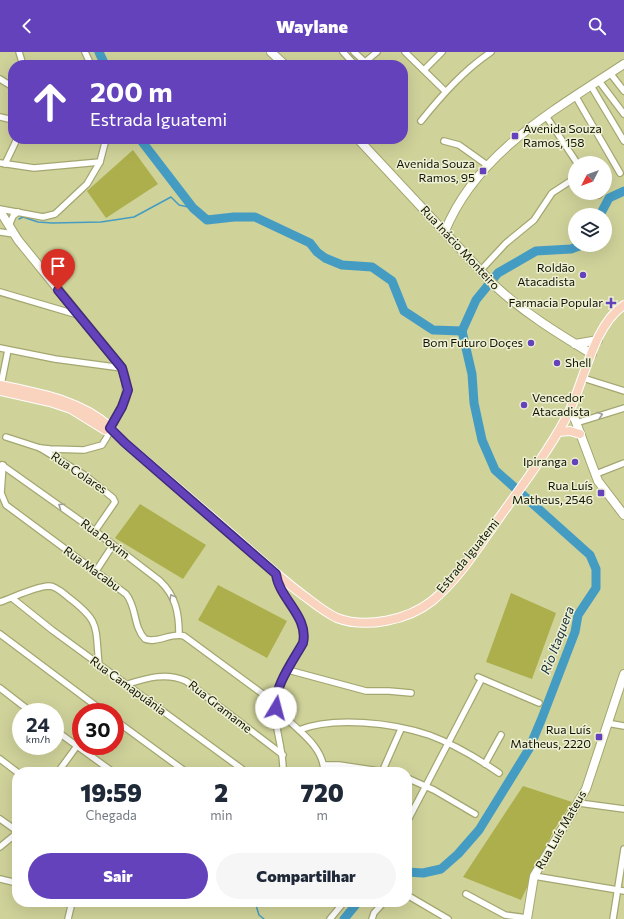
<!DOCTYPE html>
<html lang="pt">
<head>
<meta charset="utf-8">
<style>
  :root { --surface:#fff; --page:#f6f6f7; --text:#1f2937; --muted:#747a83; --accent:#6342bb }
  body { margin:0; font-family:Commissioner,sans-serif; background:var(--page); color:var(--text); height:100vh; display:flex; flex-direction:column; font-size:15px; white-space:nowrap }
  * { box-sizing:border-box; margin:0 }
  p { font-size:13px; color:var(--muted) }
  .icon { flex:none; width:22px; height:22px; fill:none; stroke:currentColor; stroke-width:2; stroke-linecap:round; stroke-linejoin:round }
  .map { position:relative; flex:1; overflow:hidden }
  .drawer { position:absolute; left:12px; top:715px; width:400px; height:140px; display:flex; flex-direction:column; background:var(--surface); border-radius:16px; box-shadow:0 4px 16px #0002 }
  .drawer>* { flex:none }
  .top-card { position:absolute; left:8px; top:8px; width:400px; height:84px; border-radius:16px; box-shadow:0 4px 16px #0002; background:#6342bb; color:#fff; overflow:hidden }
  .needle { width:26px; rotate:228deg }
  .tools { position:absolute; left:568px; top:104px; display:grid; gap:8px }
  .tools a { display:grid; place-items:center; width:44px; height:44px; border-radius:50%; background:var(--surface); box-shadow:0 4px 16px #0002; font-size:20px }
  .speed { position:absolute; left:12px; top:651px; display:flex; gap:8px; font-size:20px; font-weight:700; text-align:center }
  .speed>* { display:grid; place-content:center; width:52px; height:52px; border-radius:50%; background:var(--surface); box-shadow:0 4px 16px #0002; line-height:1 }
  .speed small { font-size:10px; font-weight:400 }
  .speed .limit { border:6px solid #d22; background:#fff; color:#111 }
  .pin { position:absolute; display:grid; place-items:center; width:34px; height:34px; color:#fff; margin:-41px -17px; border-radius:50% 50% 50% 0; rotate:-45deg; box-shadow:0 0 4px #0007 }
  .pin .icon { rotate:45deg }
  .me { position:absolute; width:44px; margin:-22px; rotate:8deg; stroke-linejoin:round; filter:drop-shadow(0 0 3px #0008) }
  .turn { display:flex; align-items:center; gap:14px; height:84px; padding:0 16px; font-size:18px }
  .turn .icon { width:52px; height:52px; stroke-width:2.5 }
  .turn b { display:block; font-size:28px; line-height:34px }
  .eta { display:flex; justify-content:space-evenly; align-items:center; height:68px; text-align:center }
  .eta b { font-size:24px; font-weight:800; line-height:28px }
  .primary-button { display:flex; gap:8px; margin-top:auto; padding:8px 16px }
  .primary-button a { flex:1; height:46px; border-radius:24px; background:var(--accent); color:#fff; font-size:16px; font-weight:800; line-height:46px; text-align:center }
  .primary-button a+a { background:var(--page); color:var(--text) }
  header { display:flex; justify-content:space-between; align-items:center; height:52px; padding:0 16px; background:var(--accent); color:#fff; font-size:18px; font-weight:800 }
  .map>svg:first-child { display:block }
</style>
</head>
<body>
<header><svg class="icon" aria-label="back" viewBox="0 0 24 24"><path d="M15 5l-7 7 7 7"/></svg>Waylane<svg class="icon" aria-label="search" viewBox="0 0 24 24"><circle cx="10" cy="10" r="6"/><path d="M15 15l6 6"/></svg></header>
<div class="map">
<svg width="624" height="867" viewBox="0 0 624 867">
  <rect width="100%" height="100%" fill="#cfd299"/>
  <g fill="#acaf4b">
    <polygon points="133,98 158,132 106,166 87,139"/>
    <polygon points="140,452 206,493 183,527 115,486"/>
    <polygon points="218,533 287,569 267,606 198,568"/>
    <polygon points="511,541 556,561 532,627 486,610"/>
    <polygon points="523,734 572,750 554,778 521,848 463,825"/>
  </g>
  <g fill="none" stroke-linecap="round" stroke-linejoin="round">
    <g stroke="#459cc3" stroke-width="1.5">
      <polyline points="19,167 23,165 38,170 52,171 101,170 134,165 171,145 179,153 193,156"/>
      <polyline points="255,850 259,863 264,867"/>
    </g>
    <g stroke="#459cc3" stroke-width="9">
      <polyline points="99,0 105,13"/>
      <polyline points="140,87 193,156 207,168 234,165 255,165 310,191 317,200 325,206 342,213 372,215 392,229 404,259 433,278 462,279"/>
      <polyline points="600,163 609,146 624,139"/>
      <polyline points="462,279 476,248 498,221 536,199 571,197 582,193"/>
      <polyline points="407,820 423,821 441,817 458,802 479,778 529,697 542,666 575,580 578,563 596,536 596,517 590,503 495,418 482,388 474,351 472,322 462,279"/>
      <polyline points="344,867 358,850"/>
    </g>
    <defs>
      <g id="street">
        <polyline points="19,0 23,13"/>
        <polyline points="85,0 91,13"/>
        <polyline points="343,0 355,13"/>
        <polyline points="354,0 365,10 377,0"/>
        <polyline points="405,0 445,39"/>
        <polyline points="424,18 442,0"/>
        <polyline points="610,21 624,39"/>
        <polyline points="0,27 13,35"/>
        <polyline points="599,29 624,62"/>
        <polyline points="591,34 624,89"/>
        <polyline points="576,45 620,121"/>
        <polyline points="546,64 577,111"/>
        <polyline points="0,65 13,68"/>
        <path d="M421,69C442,43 463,19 491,0"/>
        <polyline points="444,89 459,93 487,113"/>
        <polyline points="0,111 34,116 100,110"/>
        <polyline points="5,112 17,87"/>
        <polyline points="597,141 599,143"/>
        <polyline points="0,157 43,165 55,162 87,132 100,110 106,87"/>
        <polyline points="9,174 13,164 18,160"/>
        <polyline points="0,180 14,182"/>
        <polyline points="481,218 506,191 534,168 552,141 575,126"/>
        <polyline points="0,240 78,263"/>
        <polyline points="0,296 55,307 122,316"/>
        <polyline points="583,326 624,339"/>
        <polyline points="1,333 8,298"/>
        <polyline points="576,371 624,356"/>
        <polyline points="6,385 40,396 50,397 84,398 102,393 107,385 109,380"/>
        <polyline points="40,396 86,424 113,446 115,450 95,479"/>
        <path d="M2,413L95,479L160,529C176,544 179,562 179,582"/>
        <path d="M3,413L1,441L6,453L126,542C137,555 133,575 145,587C157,592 171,580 184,584L275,651"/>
        <polyline points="596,422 624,411"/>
        <polyline points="96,519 113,493"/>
        <path d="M276,522C279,547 309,564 303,591C295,605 277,632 275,646C272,670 284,696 283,720"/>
        <polyline points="12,546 52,578 246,720"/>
        <path d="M0,550C15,545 33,535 49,534C56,534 63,541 68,545C101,570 95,574 99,613"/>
        <polyline points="0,582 104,660"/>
        <polyline points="288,618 366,639 389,639 411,641"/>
        <polyline points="478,625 539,651"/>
        <path d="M128,632C147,626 166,620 186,629L283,703"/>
        <polyline points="0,636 31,660"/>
        <path d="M276,656C292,675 324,692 324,720"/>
        <polyline points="115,668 186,720"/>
        <polyline points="607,671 624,674"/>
        <polyline points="55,678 113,720"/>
        <path d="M299,678C334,664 393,671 429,683C451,691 480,708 499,721"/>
        <polyline points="0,707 17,720"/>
        <polyline points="485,712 501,683"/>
        <polyline points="324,713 339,713 386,720"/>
        <polyline points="58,720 77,694"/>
        <polyline points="382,720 401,677"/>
        <polyline points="407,726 434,738 475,762"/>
        <polyline points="579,751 624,757"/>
        <polyline points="0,767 17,779"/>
        <polyline points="407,770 480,630"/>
        <polyline points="0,795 17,781"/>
        <polyline points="534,824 624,839"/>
        <polyline points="0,827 17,831"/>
        <polyline points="466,842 505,863 527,866"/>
        <polyline points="407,843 448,867"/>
        <polyline points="68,867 72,850"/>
        <polyline points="330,867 344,850"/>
        <polyline points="372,867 374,861 384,850"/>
        <polyline points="613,867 624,797"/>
      </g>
      <g id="secondary">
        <polyline points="271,0 285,13"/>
        <path d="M358,87L493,232C523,260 557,281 592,302"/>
        <path d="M0,159L18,188L122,316C134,349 120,352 109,380"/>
        <path d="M445,179C477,100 556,57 624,12"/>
        <polyline points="575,292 598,288"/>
        <polyline points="571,357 598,429 624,463"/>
        <polyline points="527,867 534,824 586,737 624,622"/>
      </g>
      <g id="primary">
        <path d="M0,333C38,341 81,348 110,375C115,380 120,386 125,391C165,425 205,459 245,494C265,512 285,530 307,546C316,553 326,561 337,566C366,577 408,568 432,549C459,527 479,494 499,466C522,434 547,401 566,366C584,333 592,274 624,253"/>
        <polyline points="0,339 50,350 71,357 105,378"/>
        <polyline points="558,380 570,379 580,382"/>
      </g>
    </defs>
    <use href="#street" stroke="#a4a770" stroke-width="8"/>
    <use href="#secondary" stroke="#a4a770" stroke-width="10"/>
    <use href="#primary" stroke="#fff" stroke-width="10"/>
    <use href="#street" stroke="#fff" stroke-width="5.5"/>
    <use href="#secondary" stroke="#fff" stroke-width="8"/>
    <use href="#primary" stroke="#f9d3be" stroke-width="8"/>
  </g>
  <defs><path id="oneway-chevron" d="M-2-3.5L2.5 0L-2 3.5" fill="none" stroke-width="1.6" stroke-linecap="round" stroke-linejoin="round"/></defs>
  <g stroke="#a0a099">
    <use href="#oneway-chevron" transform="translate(600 363) rotate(-18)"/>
    <use href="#oneway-chevron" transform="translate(61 454) rotate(-145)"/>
    <use href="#oneway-chevron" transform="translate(172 545) rotate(-118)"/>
  </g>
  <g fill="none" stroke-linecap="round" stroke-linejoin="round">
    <defs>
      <path id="route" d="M58,238L122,316L128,338L122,355L110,376L125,391L276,522C279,547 309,564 303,591C293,609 273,636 276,656"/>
    </defs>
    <use href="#route" stroke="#402b7a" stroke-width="10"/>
    <use href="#route" stroke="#6342bb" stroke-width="7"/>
  </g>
  <g fill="#6342bb" stroke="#eef0d4" stroke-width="1.5">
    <rect x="511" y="80" width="8" height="8" rx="2"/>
    <rect x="479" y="115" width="8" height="8" rx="2"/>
    <circle cx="583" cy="223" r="4"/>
    <path d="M609 245h4v4h4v4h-4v4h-4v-4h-4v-4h4z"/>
    <circle cx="531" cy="291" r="4"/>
    <circle cx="557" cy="311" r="4"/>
    <circle cx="524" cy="353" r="4"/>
    <circle cx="575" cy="410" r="4"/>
    <rect x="597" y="437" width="8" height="8" rx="2"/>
    <rect x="595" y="681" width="8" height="8" rx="2"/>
  </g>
  <g text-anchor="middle" stroke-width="3" stroke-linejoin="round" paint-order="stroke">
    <g font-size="12" fill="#111200" stroke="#eef0d4" text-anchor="end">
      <text x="523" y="81" text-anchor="start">Avenida Souza<tspan x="523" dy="14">Ramos, 158</tspan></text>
      <text x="475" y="116">Avenida Souza<tspan x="475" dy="14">Ramos, 95</tspan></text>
      <text x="575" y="220">Roldão<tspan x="575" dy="14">Atacadista</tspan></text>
      <text x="603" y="255">Farmacia Popular</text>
      <text x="523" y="295">Bom Futuro Doçes</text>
      <text x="565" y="315" text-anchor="start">Shell</text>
      <text x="532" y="350" text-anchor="start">Vencedor<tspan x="532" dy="14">Atacadista</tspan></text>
      <text x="567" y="414">Ipiranga</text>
      <text x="593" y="438">Rua Luís<tspan x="593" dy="14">Matheus, 2546</tspan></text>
      <text x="591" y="682">Rua Luís<tspan x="591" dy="14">Matheus, 2220</tspan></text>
    </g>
    <g font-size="12" fill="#111200" stroke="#eef0d4">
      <text transform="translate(460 196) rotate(47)" y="4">Rua Inácio Monteiro</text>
      <text transform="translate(79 421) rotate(34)" y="4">Rua Colares</text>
      <text transform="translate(105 487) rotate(37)" y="4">Rua Poxim</text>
      <text transform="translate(468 504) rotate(-51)" y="4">Estrada Iguatemi</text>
      <text transform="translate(92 517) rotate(36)" y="4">Rua Macabu</text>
      <text transform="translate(128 634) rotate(36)" y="4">Rua Camapuânia</text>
      <text transform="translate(220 655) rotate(38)" y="4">Rua Gramame</text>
      <text transform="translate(561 778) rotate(-60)" y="4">Rua Luís Mateus</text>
    </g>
    <g font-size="13" font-style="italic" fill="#132e3a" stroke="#eef0d4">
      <text transform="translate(557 588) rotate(-69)" y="5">Rio Itaquera</text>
    </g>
  </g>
</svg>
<div class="tools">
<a><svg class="needle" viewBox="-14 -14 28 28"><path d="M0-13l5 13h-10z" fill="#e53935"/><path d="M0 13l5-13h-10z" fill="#747a83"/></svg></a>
<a><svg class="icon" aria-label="layers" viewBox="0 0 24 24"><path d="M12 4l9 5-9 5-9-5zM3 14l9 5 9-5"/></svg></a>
</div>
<div class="speed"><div>24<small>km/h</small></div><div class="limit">30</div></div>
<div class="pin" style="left:58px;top:238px;background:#d93025"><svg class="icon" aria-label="arrive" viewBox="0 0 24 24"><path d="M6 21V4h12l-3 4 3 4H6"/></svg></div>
<svg class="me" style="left:276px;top:656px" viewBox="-20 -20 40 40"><circle r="19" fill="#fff"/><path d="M0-13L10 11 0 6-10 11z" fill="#6342bb"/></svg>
<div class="top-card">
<div class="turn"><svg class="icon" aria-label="ahead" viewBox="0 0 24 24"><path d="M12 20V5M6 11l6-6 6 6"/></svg><div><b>200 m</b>Estrada Iguatemi</div></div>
</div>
<section class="drawer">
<div class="eta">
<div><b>19:59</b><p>Chegada</p></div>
<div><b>2</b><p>min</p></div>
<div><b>720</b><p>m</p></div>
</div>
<div class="primary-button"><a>Sair</a><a>Compartilhar</a></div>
</section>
</div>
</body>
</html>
